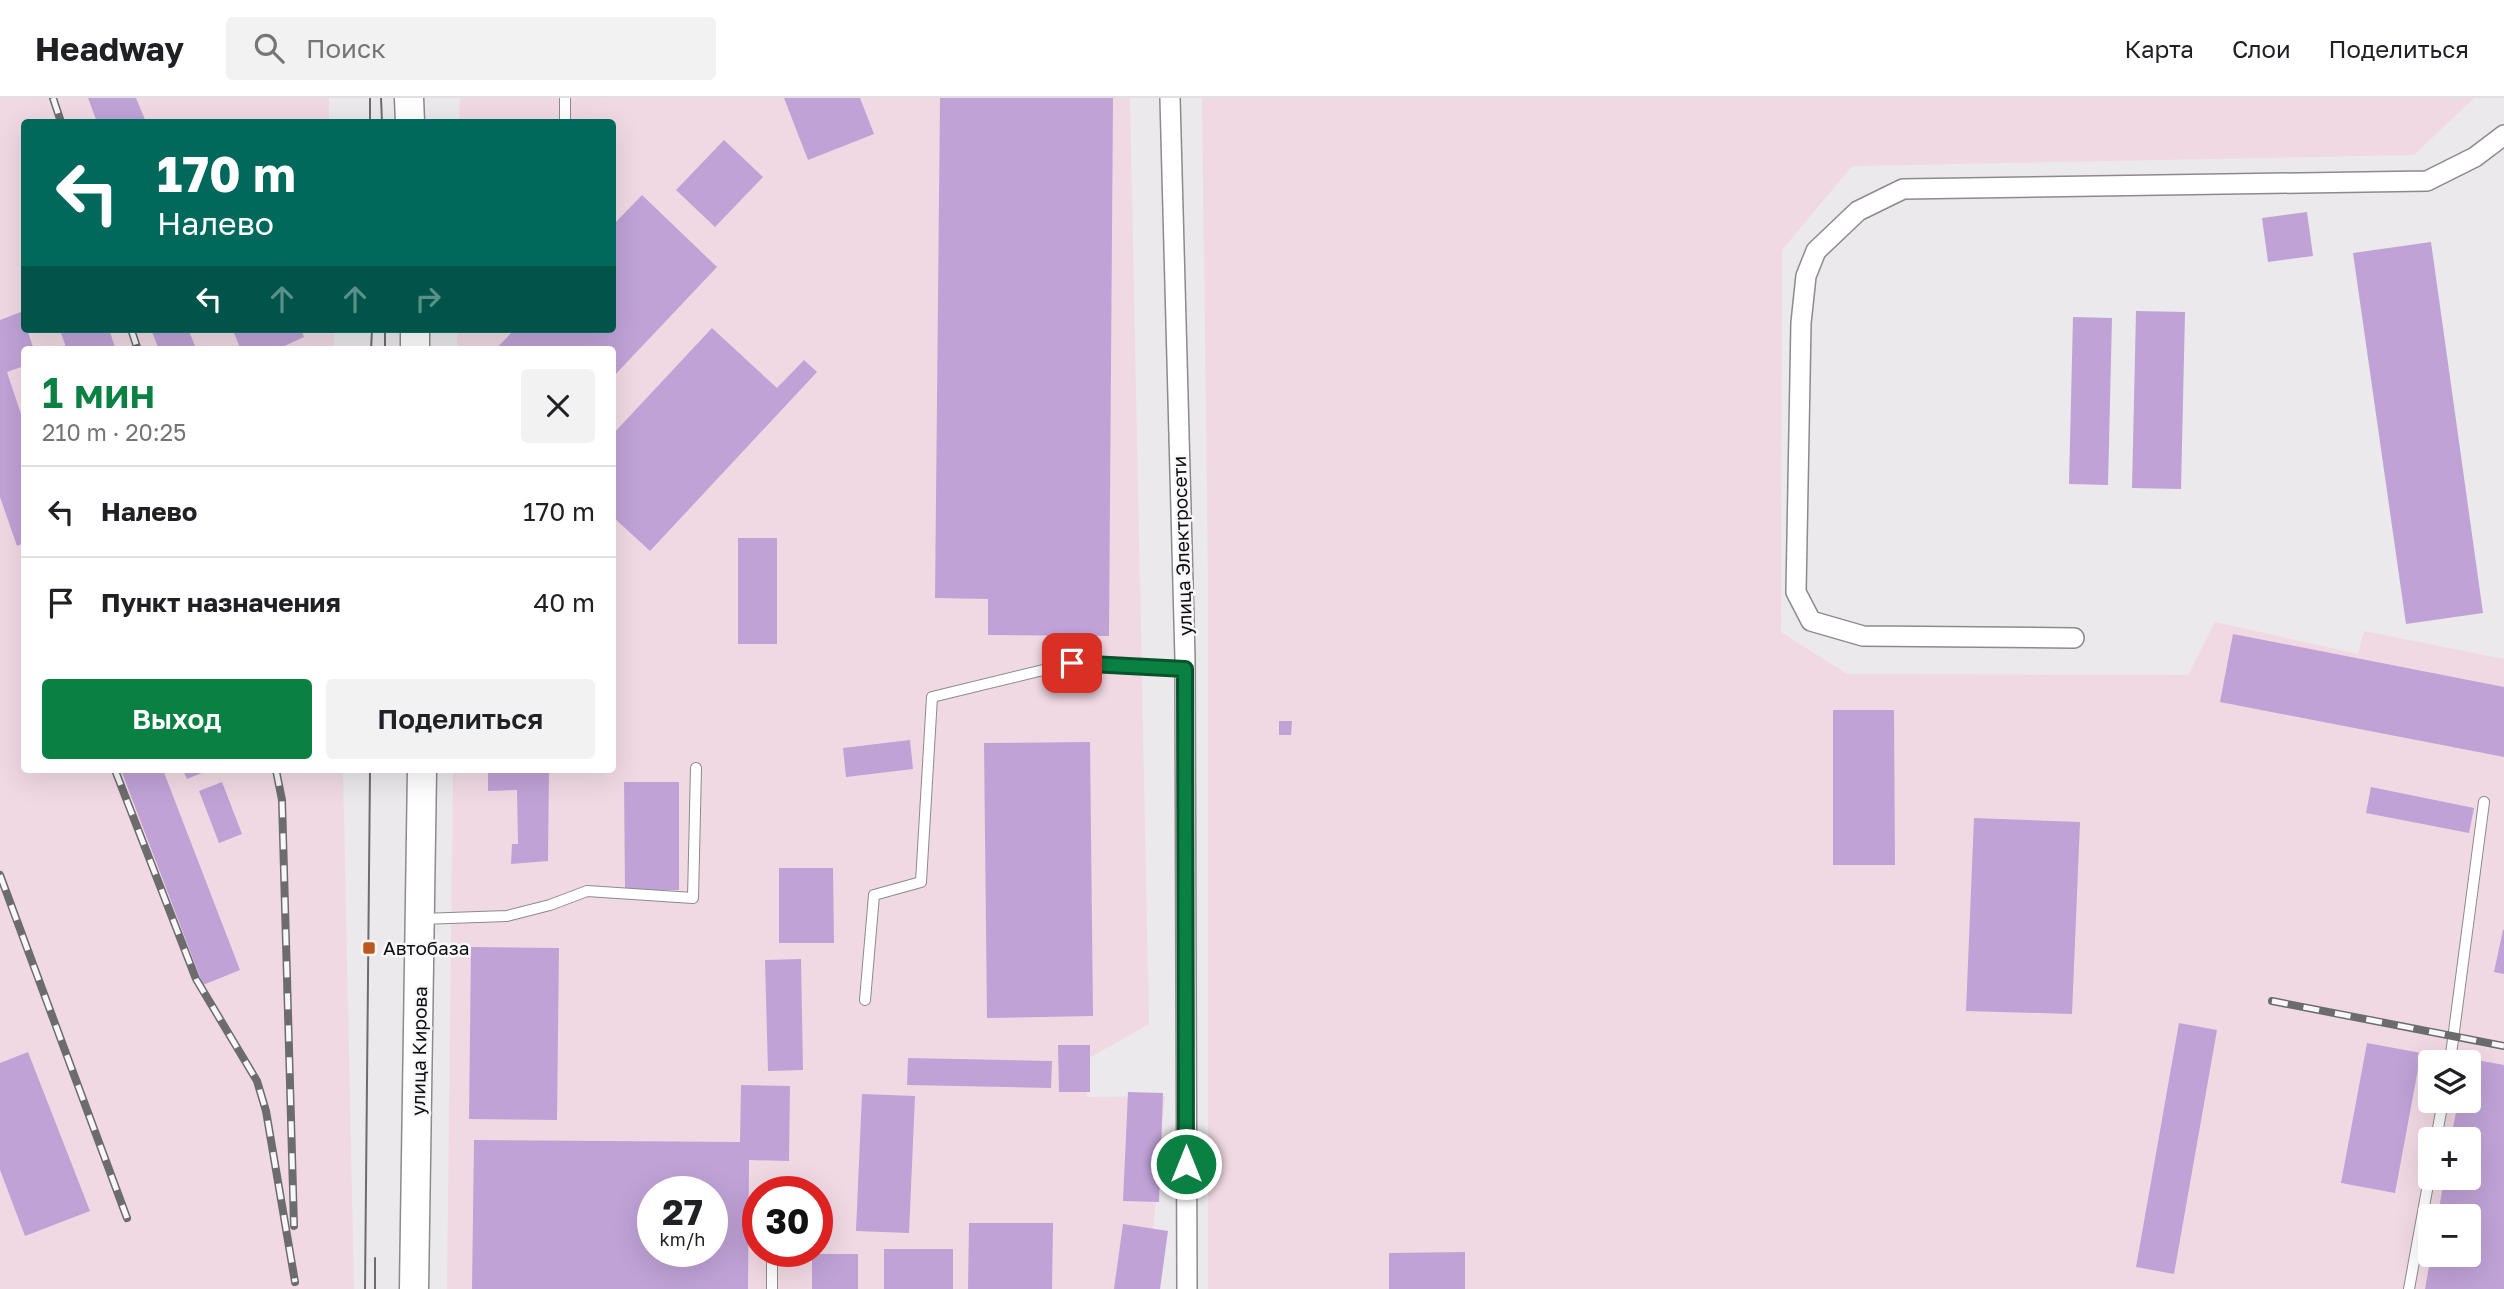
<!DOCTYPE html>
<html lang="ru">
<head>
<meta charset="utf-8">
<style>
  :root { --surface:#fff; --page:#f2f2f2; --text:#202124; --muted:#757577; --line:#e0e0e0; --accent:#0b8043 }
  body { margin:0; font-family:"Golos Text",sans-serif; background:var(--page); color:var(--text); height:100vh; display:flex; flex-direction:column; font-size:26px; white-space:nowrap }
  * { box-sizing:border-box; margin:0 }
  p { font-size:23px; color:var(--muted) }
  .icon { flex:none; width:38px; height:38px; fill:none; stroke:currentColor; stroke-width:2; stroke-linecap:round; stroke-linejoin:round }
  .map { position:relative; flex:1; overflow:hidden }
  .panel { position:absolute; left:21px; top:248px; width:595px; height:427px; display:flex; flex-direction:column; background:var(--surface); border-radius:7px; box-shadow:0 7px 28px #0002 }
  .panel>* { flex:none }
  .banner { position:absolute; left:21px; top:21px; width:595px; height:214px; border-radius:7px; box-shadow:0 7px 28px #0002; background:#00695c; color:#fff; overflow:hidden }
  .controls { position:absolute; left:2418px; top:952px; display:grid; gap:14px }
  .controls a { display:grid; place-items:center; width:63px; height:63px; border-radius:7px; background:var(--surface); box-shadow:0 7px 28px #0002; font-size:35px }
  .speed { position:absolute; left:637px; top:1078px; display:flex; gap:14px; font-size:35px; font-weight:700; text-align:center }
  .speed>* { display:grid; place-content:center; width:91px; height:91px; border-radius:50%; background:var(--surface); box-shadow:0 7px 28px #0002; line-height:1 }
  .speed small { font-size:18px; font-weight:400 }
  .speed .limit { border:10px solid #d22; background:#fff; color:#111 }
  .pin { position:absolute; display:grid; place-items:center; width:60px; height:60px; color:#fff; margin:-30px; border-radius:14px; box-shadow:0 4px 10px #0006 }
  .me { position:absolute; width:77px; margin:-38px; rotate:0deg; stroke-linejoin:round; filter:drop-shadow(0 0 5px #0008) }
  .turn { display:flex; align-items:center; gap:24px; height:147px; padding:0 21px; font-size:32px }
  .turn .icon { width:91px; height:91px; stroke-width:2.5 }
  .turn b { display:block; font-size:49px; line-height:60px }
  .lanes { display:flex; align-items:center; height:66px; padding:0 21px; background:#0003; justify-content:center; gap:35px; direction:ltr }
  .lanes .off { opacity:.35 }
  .round { display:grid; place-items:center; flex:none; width:74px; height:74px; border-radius:7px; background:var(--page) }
  .overview { display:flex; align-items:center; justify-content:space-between; height:119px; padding:0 21px }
  h1 { font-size:42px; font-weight:600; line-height:52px; color:var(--accent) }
  .cta { display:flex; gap:14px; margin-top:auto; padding:14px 21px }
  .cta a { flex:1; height:80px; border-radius:7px; background:var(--accent); color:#fff; font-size:28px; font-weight:600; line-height:80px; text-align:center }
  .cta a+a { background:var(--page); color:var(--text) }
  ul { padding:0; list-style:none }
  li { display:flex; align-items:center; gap:21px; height:91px; padding:0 21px; border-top:2px solid var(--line) }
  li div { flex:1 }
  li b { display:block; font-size:26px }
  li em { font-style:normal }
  header { display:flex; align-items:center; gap:42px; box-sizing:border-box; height:98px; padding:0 35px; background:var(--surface); border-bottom:2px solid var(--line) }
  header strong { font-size:33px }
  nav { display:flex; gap:38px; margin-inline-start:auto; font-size:24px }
  .search { width:490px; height:63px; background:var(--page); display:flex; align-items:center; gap:18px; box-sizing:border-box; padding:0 24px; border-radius:7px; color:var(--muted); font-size:26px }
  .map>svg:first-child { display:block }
</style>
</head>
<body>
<header>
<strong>Headway</strong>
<div class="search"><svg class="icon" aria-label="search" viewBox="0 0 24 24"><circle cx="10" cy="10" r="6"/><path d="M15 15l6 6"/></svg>Поиск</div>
<nav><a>Карта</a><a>Слои</a><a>Поделиться</a></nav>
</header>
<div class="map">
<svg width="2504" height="1191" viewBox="0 0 2504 1191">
  <rect width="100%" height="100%" fill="#ebe9ec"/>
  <g fill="#f1d9e4" fill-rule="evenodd">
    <polygon points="0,0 329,0 329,24 24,24 24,231 334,231 334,252 24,252 24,672 343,672 354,1191 0,1191"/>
    <path d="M460,0H1130L1149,926L1082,964L1087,999L1165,998L1148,1191H447L453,672H612V252H457V231H612V24H459ZM653,1094H712V1153H653ZM758,1094H817V1153H758Z"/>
    <path d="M1202,0H2474L2414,57L1852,68L1782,152L1781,534L1847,576L2188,577L2215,524L2358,556L2364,533L2504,561V1191H1208V483ZM2431,964H2469V1003H2431ZM2431,1041H2469V1080H2431ZM2431,1118H2469V1157H2431Z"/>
  </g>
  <g fill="#c0a2d7" fill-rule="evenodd">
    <polygon points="88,0 136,0 146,24 97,24"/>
    <polygon points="784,0 860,0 874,36 808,62"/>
    <polygon points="940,0 1113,0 1109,538 988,537 988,501 935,500"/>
    <polygon points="724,42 763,79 715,129 676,92"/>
    <polygon points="642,97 717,169 612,280 612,252 495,252 515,231 612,231 612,128"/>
    <polygon points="2307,114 2313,158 2268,164 2262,120"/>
    <polygon points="2431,144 2483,515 2406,526 2353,155"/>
    <polygon points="2136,213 2185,214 2181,391 2132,390"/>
    <polygon points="21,214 24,231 27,231 34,252 24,252 24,268 7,274 24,325 24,445 17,448 0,399 0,222"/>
    <polygon points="2073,219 2112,220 2108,387 2069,386"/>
    <polygon points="712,230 777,290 804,262 817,274 650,453 612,418 612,337"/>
    <polygon points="67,231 109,231 116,252 67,252 61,235 68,234"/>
    <polygon points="151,231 188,231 195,248 183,252 159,252"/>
    <polygon points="243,231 301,231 304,239 276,252 241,252 234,235"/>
    <rect x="738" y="440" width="39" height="106"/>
    <polygon points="2233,536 2504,589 2504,659 2220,604"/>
    <polygon points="1833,612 1894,612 1895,767 1833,767"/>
    <polygon points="1279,623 1292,623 1291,637 1279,637"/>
    <polygon points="910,642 913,671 846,679 843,650"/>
    <polygon points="1090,644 1093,918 987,920 984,645"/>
    <polygon points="121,672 163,672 240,872 203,887"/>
    <polygon points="183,672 209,672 187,681"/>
    <polygon points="488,672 549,672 548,763 511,766 512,746 518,746 517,692 488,693"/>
    <polygon points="222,684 242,736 219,745 199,693"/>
    <polygon points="624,684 679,684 679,792 625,792"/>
    <polygon points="2371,689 2474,710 2469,735 2366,715"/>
    <polygon points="1974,720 2080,724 2072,916 1966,913"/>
    <polygon points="779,770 833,770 834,845 779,845"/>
    <polygon points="2503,832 2504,832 2504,876 2494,874"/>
    <polygon points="471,849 559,850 557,1022 469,1021"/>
    <polygon points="801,861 803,972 768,973 765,862"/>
    <polygon points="2179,925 2217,932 2174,1176 2136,1169"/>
    <polygon points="2367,945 2421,955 2395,1095 2341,1085"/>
    <polygon points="1058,947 1090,947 1090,994 1059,994"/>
    <polygon points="28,954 90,1113 25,1138 0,1072 0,965"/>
    <polygon points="908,960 1052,963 1051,990 907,987"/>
    <polygon points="2466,960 2504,967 2504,1191 2425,1191 2431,1157 2469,1157 2469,1118 2438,1118 2444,1080 2469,1080 2469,1041 2451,1041 2458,1003 2469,1003 2469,964 2465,964"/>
    <path d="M741,987L790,988L789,1063L749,1062L748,1191H472L474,1042L740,1044ZM653,1094H712V1153H653Z"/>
    <polygon points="1128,994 1163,995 1159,1104 1123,1103"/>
    <polygon points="862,996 915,998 909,1135 856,1133"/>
    <polygon points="969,1125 1053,1125 1052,1191 968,1191"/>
    <polygon points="1123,1126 1168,1133 1160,1191 1114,1191"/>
    <rect x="884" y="1151" width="69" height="40"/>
    <polygon points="1465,1154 1465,1191 1389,1191 1389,1155"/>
    <rect x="812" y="1156" width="46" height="35"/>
  </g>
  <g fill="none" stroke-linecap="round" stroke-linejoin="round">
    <defs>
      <g id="lane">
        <polyline points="565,24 565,0"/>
        <polyline points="421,821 507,818 550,807 587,793 693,800 696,670"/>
        <polyline points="865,902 874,797 921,784 932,599 1072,565 1185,571"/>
        <polyline points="2450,964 2484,704"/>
        <polyline points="2436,1041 2443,1003"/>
        <polyline points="773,1094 773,1090"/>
        <polyline points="772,1191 772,1153"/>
        <polyline points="2409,1191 2431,1070"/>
      </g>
      <g id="street">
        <polyline points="1170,0 1185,561 1187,1191"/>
        <polyline points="2074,540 1863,538 1811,523 1796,494 1801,225 1806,178 1816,153 1858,113 1903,91 2427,83 2475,59 2504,37"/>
      </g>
      <g id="secondary">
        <polyline points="409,0 410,24"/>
        <polyline points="415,231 415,252"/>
        <polyline points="414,1191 422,672"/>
      </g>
    </defs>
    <use href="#lane" stroke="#8b8a8c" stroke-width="12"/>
    <use href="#street" stroke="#8b8a8c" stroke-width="22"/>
    <use href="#secondary" stroke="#8b8a8c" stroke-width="31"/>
    <use href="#lane" stroke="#fff" stroke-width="10"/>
    <use href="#street" stroke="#fff" stroke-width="19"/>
    <use href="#secondary" stroke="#fff" stroke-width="28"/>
    <g stroke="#6d6c6d" stroke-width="2">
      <polyline points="370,0 370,24"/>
      <polyline points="381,0 382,24"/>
      <polyline points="371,252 372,231"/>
      <polyline points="385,252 385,231"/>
      <polyline points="365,1191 370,672"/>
      <polyline points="375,1191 375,1160"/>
    </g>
    <defs>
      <g id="rail">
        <polyline points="53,0 61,24"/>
        <polyline points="131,231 138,252"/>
        <polyline points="115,672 196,881 257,983 266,1013 295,1184"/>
        <polyline points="276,672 282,702 294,1128"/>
        <polyline points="0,777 127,1120"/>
        <polyline points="2272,903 2504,948"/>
      </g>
    </defs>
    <use href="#rail" stroke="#6d6c6d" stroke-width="8"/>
    <use href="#rail" stroke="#f8f7fa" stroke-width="5" stroke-dasharray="16" stroke-linecap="butt"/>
  </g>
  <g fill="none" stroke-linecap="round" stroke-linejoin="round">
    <defs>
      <polyline id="route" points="1072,565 1185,571 1186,1066"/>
    </defs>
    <use href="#route" stroke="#07532c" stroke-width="18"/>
    <use href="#route" stroke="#0b8043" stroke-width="12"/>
  </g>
  <rect fill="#bb591e" stroke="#f8f7fa" stroke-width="2.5" x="362" y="843" width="14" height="14" rx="3.5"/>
  <g text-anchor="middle" stroke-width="5" stroke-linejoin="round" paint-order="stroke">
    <g font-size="19" fill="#0e0e0e" stroke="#f8f7fa">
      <text transform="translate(1182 448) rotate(-92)" y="7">улица Электросети</text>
      <text transform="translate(419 953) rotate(-89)" y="7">улица Кирова</text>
    </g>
    <g font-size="19" fill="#0e0e0e" stroke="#f8f7fa" text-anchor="start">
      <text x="383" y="857">Автобаза</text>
    </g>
  </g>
</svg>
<div class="controls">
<a><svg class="icon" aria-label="layers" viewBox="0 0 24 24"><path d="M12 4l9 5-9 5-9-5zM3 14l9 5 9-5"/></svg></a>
<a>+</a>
<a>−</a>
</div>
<div class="speed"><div>27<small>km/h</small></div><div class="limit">30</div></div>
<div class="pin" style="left:1072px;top:565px;background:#d93025"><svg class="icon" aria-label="arrive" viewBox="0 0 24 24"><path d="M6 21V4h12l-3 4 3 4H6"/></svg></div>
<svg class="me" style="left:1186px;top:1066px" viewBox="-20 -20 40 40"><circle r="17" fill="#0b8043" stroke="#fff" stroke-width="3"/><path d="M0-11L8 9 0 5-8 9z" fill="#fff"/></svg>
<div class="banner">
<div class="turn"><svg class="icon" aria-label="left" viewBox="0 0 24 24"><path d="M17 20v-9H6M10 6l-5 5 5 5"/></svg><div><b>170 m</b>Налево</div></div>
<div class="lanes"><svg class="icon" aria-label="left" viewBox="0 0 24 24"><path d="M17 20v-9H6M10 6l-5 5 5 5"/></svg><svg class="icon off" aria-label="ahead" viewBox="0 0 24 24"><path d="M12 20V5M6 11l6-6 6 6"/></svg><svg class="icon off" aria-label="ahead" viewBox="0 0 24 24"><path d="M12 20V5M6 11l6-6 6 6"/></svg><svg class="icon off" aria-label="right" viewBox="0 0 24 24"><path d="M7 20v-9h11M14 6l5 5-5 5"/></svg></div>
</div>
<section class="panel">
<div class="overview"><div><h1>1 мин</h1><p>210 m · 20:25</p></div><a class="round"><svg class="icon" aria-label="close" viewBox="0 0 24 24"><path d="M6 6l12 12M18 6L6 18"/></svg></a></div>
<ul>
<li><svg class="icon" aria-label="left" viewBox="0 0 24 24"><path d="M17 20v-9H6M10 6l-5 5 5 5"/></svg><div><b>Налево</b></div><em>170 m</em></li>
<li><svg class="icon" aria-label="arrive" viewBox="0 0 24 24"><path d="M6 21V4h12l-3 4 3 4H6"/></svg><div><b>Пункт назначения</b></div><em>40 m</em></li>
</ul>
<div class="cta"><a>Выход</a><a>Поделиться</a></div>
</section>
</div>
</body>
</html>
